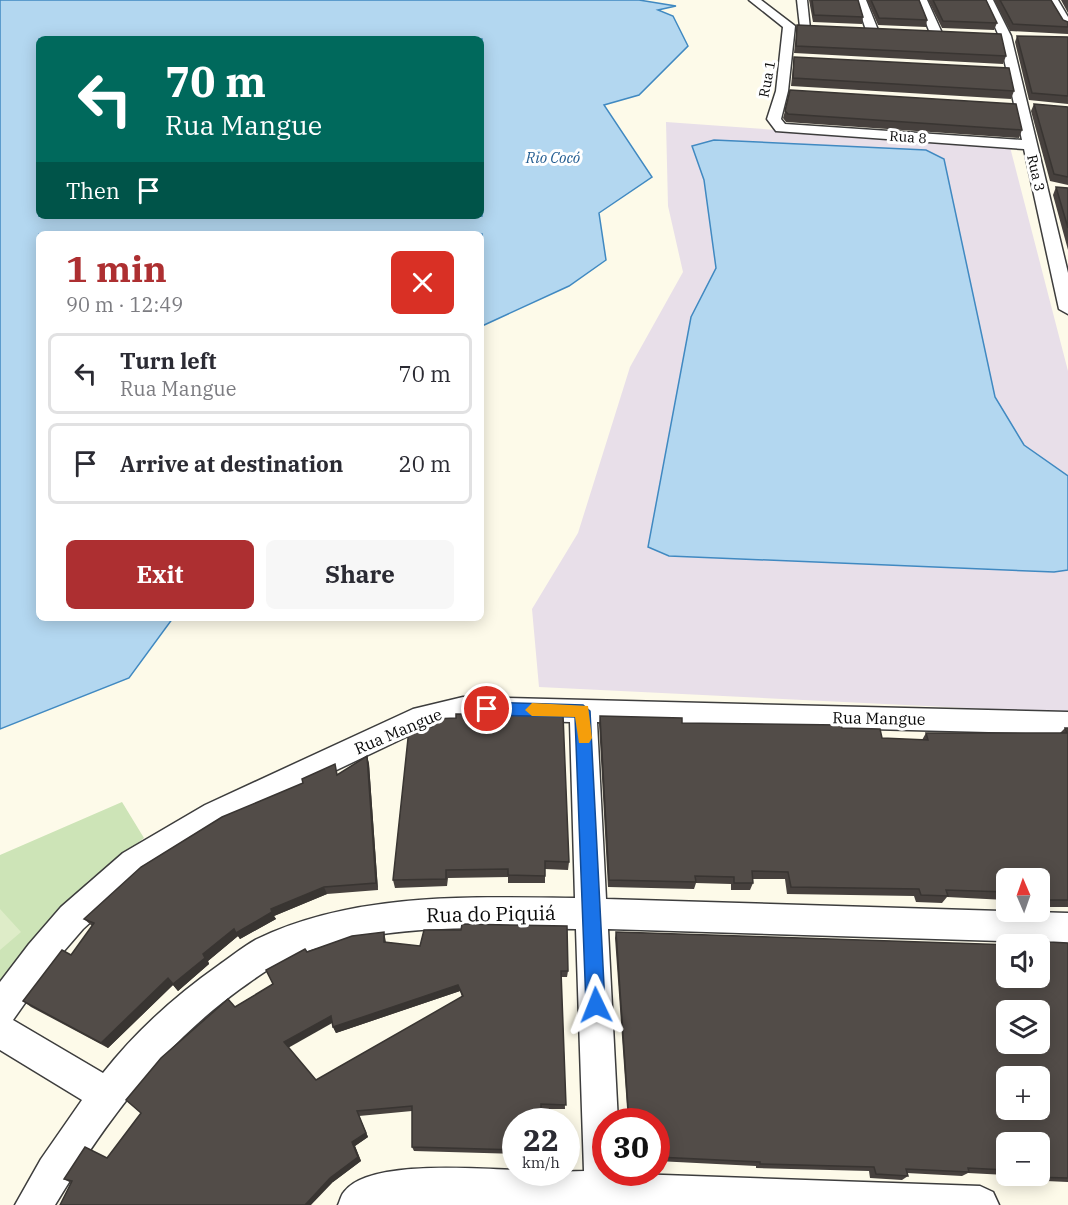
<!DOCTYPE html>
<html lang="en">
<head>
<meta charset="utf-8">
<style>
  :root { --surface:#fff; --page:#f7f7f7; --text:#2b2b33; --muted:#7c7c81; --line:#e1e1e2; --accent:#ad2f31 }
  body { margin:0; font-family:"IBM Plex Serif",serif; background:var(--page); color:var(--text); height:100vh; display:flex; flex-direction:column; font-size:22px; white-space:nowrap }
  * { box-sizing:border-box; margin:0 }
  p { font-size:20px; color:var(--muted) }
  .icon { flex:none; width:33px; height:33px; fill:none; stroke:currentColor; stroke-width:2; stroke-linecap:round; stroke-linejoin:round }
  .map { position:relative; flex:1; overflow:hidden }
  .sheet { position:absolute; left:36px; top:231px; width:448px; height:390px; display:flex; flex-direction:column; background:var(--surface); border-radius:9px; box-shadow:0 3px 15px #0003 }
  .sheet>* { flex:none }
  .top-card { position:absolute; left:36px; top:36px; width:448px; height:183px; border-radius:9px; box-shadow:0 3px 15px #0003; background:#00695c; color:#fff; overflow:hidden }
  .needle { width:39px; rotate:358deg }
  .buttons { position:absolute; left:996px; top:868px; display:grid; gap:12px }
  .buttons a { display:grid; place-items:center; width:54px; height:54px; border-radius:9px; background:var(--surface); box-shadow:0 3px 15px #0003; font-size:30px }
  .speed { position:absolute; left:502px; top:1108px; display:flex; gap:12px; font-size:30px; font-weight:700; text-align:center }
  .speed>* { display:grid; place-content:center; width:78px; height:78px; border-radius:50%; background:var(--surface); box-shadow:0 3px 15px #0003; line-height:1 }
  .speed small { font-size:15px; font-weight:400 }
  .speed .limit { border:9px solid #d22; background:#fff; color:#111 }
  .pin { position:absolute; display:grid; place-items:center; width:51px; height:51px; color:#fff; margin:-26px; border:3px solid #fff; border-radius:50%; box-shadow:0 2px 6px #0007 }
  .me { position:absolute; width:66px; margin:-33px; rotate:358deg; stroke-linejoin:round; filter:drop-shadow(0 0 4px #0008) }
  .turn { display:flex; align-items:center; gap:21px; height:126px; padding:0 30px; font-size:27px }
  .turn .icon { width:78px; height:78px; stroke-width:2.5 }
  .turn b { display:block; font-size:42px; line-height:51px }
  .then { display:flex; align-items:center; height:57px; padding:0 30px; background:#0003; gap:12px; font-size:22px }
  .round { display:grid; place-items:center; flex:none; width:63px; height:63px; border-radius:9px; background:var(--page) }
  .headline { display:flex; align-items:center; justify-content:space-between; height:102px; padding:0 30px }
  h1 { font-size:36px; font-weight:800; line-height:45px; color:var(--accent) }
  .cta { display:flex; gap:12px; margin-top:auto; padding:12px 30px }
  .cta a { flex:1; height:69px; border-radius:9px; background:var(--accent); color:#fff; font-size:24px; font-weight:800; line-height:69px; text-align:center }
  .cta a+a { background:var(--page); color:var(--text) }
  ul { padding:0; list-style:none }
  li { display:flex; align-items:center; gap:18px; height:81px; margin:0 12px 9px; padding:0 18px; border:3px solid var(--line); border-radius:9px }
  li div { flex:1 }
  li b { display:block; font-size:22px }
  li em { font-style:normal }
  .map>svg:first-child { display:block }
</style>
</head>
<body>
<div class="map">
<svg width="1068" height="1205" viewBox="0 0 1068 1205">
  <rect width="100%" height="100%" fill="#fdfae9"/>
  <polygon fill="#e8dfe9" points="666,122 1010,147 1068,371 1068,713 539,687 532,609 578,533 630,367 683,272 668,206"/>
  <polygon fill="#cde4b7" points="122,802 144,838 88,881 0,991 0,855"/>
  <polygon fill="#deecc8" points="0,909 21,932 0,950"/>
  <g fill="#b3d7f0" stroke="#4089c1" stroke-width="1.5" fill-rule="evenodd">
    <path d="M0,0H639L676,6L658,10L673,16L688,46L639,95L604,105L652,177L599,213L606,260L569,286L482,326V234H39V618H173L129,678L0,729ZM39,39H482V216H39Z"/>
    <polygon points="714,140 926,150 944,159 995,397 1024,445 1068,476 1068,570 1054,572 669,556 648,547 691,317 716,268 704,180 692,146"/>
  </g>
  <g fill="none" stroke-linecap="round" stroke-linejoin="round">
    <defs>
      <g id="minor">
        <polygon points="749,0 761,0 795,26 788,91 781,119 785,124 1022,140 999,36 983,0 993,0 1011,36 1068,273 1068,314 1059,309 1024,149 776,131 767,119 776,91 783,27"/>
        <polygon points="797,0 807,0 810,29 800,27"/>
        <polygon points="856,0 866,0 878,30 876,32 866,30"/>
        <polygon points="917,0 927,0 942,33 940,35 930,33"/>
        <polygon points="1048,0 1058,0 1068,17 1068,29 1062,26"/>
        <path d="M463,697L1068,712V734L597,722L606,899L1068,913V943L608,929L618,1122H606V1173L980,1186L993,1192L999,1205H338C340,1201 341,1195 344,1192C368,1159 478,1169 516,1170V1173L584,1171L576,929C485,928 389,922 302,953C278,961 260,975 240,989C161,1046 105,1123 55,1205H15L41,1159L82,1100L0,1050V982L29,944L61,907L123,853L205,805L413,709ZM463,719L570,722L575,898C469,897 356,892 257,939C244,946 232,956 219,965C175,996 136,1031 103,1073L13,1020L51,966L83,929L145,873L225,823L427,727Z"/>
      </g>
    </defs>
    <use href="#minor" stroke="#3d3d3d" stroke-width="3"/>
    <use href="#minor" fill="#fff" fill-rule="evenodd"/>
  </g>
  <g fill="#47413e" fill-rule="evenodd">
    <polygon points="809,0 858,0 863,17 862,24 813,22"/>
    <polygon points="867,0 919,0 927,20 926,27 878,25"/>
    <polygon points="928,0 986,0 997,23 994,30 942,28"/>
    <polygon points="994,0 1051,0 1063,20 1068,22 1068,34 1010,31"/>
    <polygon points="1061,0 1068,0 1068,13"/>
    <polygon points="797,25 1006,56 1003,64 794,53"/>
    <polygon points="1017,36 1068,37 1068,104 1029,100 1015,42"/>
    <polygon points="794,57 1014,91 1011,99 791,86"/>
    <polygon points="1034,104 1068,107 1068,185 1050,181 1031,111"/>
    <polygon points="785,111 1022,130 1019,138 786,122 783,118"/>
    <polygon points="1056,187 1068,188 1068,250 1053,195"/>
    <polygon points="600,716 682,723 842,728 882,738 922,740 926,733 1060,733 1065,728 1068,728 1068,907 1040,907 1040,879 1006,879 1006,900 947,897 942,903 916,902 914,896 787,894 785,879 752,879 753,883 750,890 731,890 731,884 696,883 694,889 608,887 599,724"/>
    <polygon points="432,727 569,862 568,870 545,869 545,883 508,883 508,877 448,878 447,886 395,888 393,880"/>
    <polygon points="367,756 369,764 378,890 327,894 274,916 276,919 240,939 238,936 208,961 209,964 178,991 173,985 108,1048 31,1007 23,1001 71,955 92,926 84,919 338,775"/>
    <path d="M384,932L386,942L568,971L567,977H561L565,1109H541L516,1122V1154L414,1151L412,1147V1111L359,1116L368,1137L355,1146L361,1161L333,1182L71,1183L64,1179L107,1158L235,1007L273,984L307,952ZM460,991L462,997L316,1080L288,1047L332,1022L333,1027L336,1033Z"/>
    <polygon points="616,932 1013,945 1013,944 1019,937 1049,942 1068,943 1068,1182 1024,1180 1023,1176 1040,1176 1006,1143 1006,1175 968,1173 962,1176 907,1173 908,1176 902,1180 870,1178 869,1171 756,1168 756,1166 657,1161 657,1122 628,1122 615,938"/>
  </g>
  <g fill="#393532">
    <polygon points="367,756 369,764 378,890 376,883"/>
    <polygon points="324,887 327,894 274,916 276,919 240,939 238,936 208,961 209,964 178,991 173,985 108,1048 101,1043 168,978 203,954 234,929 271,909"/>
    <polygon points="458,985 460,991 336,1033 333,1027"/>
    <polygon points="331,1016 334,1022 288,1048 284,1042"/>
    <polygon points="357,1111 368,1137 355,1146 361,1161 333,1182 311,1205 305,1205 352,1142"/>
  </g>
  <g fill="#524c48" stroke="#393532" stroke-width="1.5" fill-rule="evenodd">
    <polygon points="812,0 858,0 863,17 814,15"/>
    <polygon points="871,0 919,0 927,20 879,18"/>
    <polygon points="933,0 986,0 997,23 943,21"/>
    <polygon points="1000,0 1051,0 1063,20 1068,22 1068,27 1013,24"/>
    <polygon points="797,25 1001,34 1006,56 796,46"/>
    <polygon points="1017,36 1068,37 1068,96 1032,93"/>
    <polygon points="794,57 1009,68 1014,91 793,78"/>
    <polygon points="790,90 1016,104 1022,130 788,114 785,111"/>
    <polygon points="1034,104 1068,107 1068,177 1054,174"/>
    <polygon points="1056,187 1068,188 1068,228"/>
    <polygon points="456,714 563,715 569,862 545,861 545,876 508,875 508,869 446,870 446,879 393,880 409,729 432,727 433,719 456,718"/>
    <polygon points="600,716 682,718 682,723 841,725 842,728 880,729 882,738 928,740 926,733 1067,733 1065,728 1068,728 1068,900 1040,900 1040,879 1006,879 1006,892 946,890 948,896 921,895 919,889 791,887 788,872 752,871 753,883 734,883 734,877 695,876 696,882 609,880"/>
    <polygon points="367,756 376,883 324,887 271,909 272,912 236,933 234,929 203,954 205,958 173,984 168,978 101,1043 23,1001 62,950 71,955 94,923 84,919 141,867 222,817 303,783 302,779 335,764 337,775"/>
    <path d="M462,924L567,926L568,971H561L566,1105L541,1104V1122H516V1150L412,1147V1106L357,1111L366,1133L352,1142L358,1157L330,1178L305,1205H60L72,1181L64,1179L85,1147L107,1158L141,1113L126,1100L161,1058L228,999L235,1007L273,984L266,970L305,949L307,952L352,936L384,932V942L420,946L424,930H461ZM458,985L463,996L316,1080L284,1042L331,1016L333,1027Z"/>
    <path d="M616,932L1013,945H1006V978H1040V945H1021L1019,937L1047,938L1049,942L1068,943V1178L1032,1177V1176H1040V1143H1006V1170L968,1168L969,1172L906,1169L908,1176L876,1174L874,1167L760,1164V1162L657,1157V1122H629ZM1006,1011H1040V1044H1006ZM1006,1077H1040V1110H1006Z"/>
  </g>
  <polygon fill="#1a73e8" stroke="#114b97" stroke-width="1.5" points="487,702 583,705 590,711 605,1005 602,1012 596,1015 589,1012 586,1005 575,717 487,715 480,709"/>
  <polygon fill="#f59e0b" points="532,703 588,706 592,738 589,743 579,743 575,717 532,716 525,710"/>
  <g text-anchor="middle" stroke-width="6" stroke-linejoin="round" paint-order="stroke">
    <g font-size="14" fill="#0a0a0a" stroke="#fff">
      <text transform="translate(767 79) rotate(-79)" y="5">Rua 1</text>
      <text transform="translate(908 137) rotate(4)" y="5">Rua 8</text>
      <text transform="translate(1036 173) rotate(77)" y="5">Rua 3</text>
    </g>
    <g font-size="15" font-style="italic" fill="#205b90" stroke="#fff">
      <text x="553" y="163">Rio Cocó</text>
    </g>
    <g font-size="16" fill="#0a0a0a" stroke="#fff">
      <text transform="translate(879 718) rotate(1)" y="6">Rua Mangue</text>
      <text transform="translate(398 731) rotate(-23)" y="6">Rua Mangue</text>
    </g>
    <g font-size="20" fill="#0a0a0a" stroke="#fff">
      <text transform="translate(491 914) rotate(-1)" y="7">Rua do Piquiá</text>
    </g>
  </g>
</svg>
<div class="buttons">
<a><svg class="needle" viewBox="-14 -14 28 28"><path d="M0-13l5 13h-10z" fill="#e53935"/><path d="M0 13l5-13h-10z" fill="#7c7c81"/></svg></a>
<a><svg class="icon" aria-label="sound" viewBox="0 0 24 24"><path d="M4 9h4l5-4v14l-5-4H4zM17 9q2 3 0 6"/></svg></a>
<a><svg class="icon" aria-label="layers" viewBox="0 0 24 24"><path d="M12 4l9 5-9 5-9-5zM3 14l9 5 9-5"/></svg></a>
<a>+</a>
<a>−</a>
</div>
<div class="speed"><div>22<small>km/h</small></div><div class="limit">30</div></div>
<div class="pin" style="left:487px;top:709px;background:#d93025"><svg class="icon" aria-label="arrive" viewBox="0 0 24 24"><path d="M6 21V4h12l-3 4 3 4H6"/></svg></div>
<svg class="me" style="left:596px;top:1005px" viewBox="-20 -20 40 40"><path d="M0-17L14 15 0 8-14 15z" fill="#1a73e8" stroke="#fff" stroke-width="4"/></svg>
<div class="top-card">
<div class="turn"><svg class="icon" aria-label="left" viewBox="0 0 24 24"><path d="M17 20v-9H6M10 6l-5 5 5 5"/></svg><div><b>70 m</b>Rua Mangue</div></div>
<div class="then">Then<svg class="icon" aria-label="arrive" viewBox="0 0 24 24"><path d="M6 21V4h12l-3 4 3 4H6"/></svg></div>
</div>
<section class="sheet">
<div class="headline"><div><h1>1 min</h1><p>90 m · 12:49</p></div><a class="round" style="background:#d93025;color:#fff"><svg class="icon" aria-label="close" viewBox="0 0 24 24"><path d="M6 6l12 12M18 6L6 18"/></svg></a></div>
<ul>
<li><svg class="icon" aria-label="left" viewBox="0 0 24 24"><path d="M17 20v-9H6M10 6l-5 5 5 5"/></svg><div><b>Turn left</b><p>Rua Mangue</p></div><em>70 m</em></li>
<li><svg class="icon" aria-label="arrive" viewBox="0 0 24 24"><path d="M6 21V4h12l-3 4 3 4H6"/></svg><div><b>Arrive at destination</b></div><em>20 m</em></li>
</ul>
<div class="cta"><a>Exit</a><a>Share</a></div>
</section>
</div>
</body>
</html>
